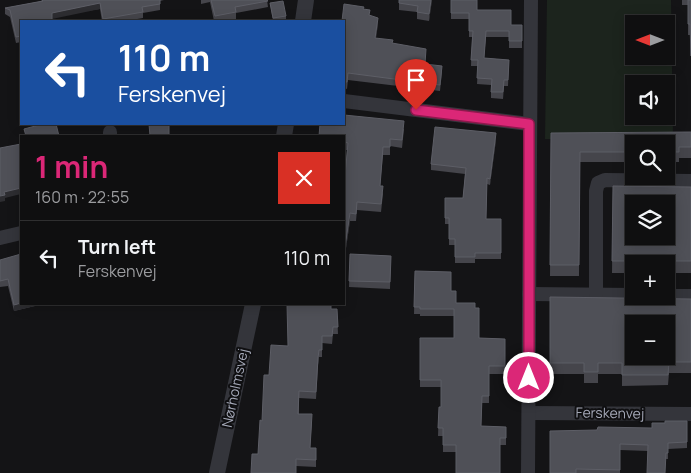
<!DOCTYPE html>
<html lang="en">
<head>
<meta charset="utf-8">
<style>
  :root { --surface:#0f0f10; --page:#1d1d1e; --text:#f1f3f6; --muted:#9b9c9f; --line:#2f2f30; --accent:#db2777 }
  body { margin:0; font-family:Manrope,sans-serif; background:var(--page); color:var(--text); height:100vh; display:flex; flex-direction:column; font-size:19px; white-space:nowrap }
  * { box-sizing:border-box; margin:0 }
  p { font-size:16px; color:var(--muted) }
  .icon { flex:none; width:28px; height:28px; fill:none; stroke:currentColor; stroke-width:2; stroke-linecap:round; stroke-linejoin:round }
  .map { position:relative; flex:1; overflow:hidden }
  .details { position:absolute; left:20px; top:135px; width:325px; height:170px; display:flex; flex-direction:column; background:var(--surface); border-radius:0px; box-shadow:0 2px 12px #0003,0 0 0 1px var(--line) }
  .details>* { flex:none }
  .top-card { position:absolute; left:20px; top:20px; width:325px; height:105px; border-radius:0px; box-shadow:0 2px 12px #0003,0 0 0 1px var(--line); background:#1a4fa0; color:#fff; overflow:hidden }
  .needle { width:32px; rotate:270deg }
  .buttons { position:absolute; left:625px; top:15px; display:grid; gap:10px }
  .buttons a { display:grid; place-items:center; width:50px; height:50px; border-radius:0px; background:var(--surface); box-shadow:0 2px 12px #0003,0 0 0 1px var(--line); font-size:25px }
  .pin { position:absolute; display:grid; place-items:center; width:42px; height:42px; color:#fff; margin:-51px -21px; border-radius:50% 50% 50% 0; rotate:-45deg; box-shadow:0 0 5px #0007 }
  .pin .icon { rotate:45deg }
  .me { position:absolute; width:55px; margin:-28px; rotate:0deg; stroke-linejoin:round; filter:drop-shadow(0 0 4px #0008) }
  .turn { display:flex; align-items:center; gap:18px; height:105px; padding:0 15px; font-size:22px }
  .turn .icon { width:65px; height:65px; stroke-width:2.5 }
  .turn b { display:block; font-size:35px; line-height:42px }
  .round { display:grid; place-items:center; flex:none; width:52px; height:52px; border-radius:0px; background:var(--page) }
  .head { display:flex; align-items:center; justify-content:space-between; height:85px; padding:0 15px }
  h1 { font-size:30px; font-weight:700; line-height:38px; color:var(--accent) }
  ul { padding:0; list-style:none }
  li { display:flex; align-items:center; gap:15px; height:75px; padding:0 15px; border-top:1px solid var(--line) }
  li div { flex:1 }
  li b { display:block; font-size:19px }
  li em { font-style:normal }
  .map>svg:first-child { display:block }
</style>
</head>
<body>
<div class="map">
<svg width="691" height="473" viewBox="0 0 691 473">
  <rect width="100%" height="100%" fill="#141416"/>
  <path fill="#1c241d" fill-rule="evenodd" d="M547,0H671L673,139H545ZM634,24H666V56H634ZM634,84H666V116H634Z"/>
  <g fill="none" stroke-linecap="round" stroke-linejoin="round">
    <g stroke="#34353b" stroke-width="14">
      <polyline points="344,101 529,124"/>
      <polyline points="110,132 110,136"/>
      <polyline points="0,238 21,233"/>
      <polyline points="529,294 634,295"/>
      <polyline points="596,294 596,191 598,183 605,180 691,181"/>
      <polyline points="666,296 691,296"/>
      <polyline points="529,413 691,414"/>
      <polyline points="528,473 531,0"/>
    </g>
    <g stroke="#34353b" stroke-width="16">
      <polyline points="303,21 306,0"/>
      <polyline points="284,136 286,124"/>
      <polyline points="217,473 253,304"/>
    </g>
  </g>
  <g fill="#45454b">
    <polygon points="41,0 164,0 160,1 160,10 143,13 143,18 126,21 102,21 100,9 21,21 21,42 16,43 10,17 5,14 5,8 42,1"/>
    <polygon points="201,0 267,0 268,7 236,13 236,19 222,21 214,21 210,2 201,4"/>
    <polygon points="399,0 432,0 429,21 417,19 417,12 399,10"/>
    <polygon points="451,0 477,10 511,25 522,25 522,48 509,48 509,37 486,37 484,58 509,60 508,86 504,86 503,99 491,98 491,85 477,84 478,66 471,66 472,37 469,37 469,19 451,19"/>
    <polygon points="682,0 691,0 690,35 688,35 688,5 682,5"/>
    <polygon points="270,3 286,16 286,19 273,21"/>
    <polygon points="363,9 378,24 376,38 426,55 425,64 442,72 440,91 348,80 347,89 344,88 344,21"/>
    <polygon points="404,129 402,148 390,146 390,155 383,155 380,186 383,194 381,212 357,210 356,221 350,221 345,255 344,255 344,187 347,150 344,150 344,136"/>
    <polygon points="691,132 691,158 679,158 679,162 666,162 666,144 634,144 634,162 580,162 579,276 550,276 551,133"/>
    <polygon points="496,140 490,185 487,184 486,219 501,219 501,259 475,259 475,263 455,263 455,245 449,245 449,224 445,224 445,198 463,198 465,174 431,170 431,164"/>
    <polygon points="613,186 691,187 691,273 666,273 666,264 634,264 634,273 612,273"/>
    <polygon points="350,254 391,256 390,289 349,287"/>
    <polygon points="0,260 35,304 35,306 14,311 8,286 0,287"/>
    <polygon points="415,271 451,291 456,303 475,308 479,338 505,339 505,374 489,374 489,403 482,403 481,426 506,427 506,445 500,445 456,452 443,452 443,436 438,436 439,407 441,407 441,387 420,387 420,338 454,338 454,316 420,316 420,314 414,314"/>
    <polygon points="550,297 691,299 691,373 669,373 668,385 622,386 622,374 598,374 598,383 584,383 584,374 550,374"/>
    <polygon points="331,309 337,309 338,334 333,334 332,344 322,343 322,357 319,357 318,365 316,399 299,398 299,414 312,422 310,448 316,448 316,467 296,466 258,454 269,375 288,346"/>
    <polygon points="687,421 687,448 668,449 668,459 666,459 648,451 620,450 620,473 550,473 665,423"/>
  </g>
  <g fill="#2d2d31">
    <polygon points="431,0 432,0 429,21 429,14"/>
    <polygon points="100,3 100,9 52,19 52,13"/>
    <polygon points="378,18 378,24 375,44 375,38"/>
    <polygon points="496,133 496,140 490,185 490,179"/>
    <polygon points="21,188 21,194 5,198 5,201 0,202 0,196 4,192"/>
    <polygon points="350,213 350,221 345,255 345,247"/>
    <polygon points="21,303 21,304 35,304 35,306 14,311 14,305"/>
    <polygon points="319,350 319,357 318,365 316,399 318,358"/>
  </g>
  <g fill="#4f5057" stroke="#5d5e66" fill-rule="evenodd">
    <polygon points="42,0 160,0 160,4 142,7 143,12 103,19 100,3 52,13 52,21 21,21 21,36 16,37 10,10 5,8 43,1"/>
    <polygon points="211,0 267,0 268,1 235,7 236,12 215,16"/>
    <polygon points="399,0 431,0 429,14 417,12 418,6 399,3"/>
    <polygon points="451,0 477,0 477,10 511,10 511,25 522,25 522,41 509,41 509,31 486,31 484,58 509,60 508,80 504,80 503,92 491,92 492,79 477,78 478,60 471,60 473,31 469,31 469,13 451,13"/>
    <polygon points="688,0 691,0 691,56 690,24 688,24"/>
    <polygon points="283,1 286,16 273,18 270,3"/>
    <polygon points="344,4 364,7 363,9 370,10 369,15 378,18 375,38 393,40 392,43 426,49 425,64 442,66 440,85 348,73 347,82 344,82 344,21 342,21"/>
    <polygon points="344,115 404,121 402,140 390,139 390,147 383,147 380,186 383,186 381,204 357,202 356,214 350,213 345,247 344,247 344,187 348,143 344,142 344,136 319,136 320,124 344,124"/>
    <polygon points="38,124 56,124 59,136 26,136 24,129 39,125"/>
    <polygon points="149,124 169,124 169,136 150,136"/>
    <polygon points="435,127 496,133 490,179 487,178 486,219 501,219 501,253 475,253 475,257 455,257 455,239 449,239 449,218 445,218 445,198 463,198 466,168 431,164"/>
    <polygon points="691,132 691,147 679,147 679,152 666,152 666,144 634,144 634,152 580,152 579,265 550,265 551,133"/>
    <polygon points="21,144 21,171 20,171 21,177 21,188 4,192 5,195 0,196 0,148"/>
    <path d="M613,186L691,187V261H612ZM634,204H666V236H634Z"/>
    <polygon points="21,254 21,303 14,305 8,279 0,281 0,260"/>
    <polygon points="350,254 391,256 390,282 349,281"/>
    <polygon points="415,271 451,272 451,291 456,291 456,303 475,303 475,308 479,308 479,338 505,339 505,366 489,366 489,396 482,396 481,426 506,427 506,438 500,438 500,473 456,473 456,445 443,445 443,428 438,428 439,407 441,407 441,380 420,380 420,338 454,338 454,309 420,309 420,307 414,307"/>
    <path d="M550,297L691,299V362H669L668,375H622V363H598V372H584V363H550ZM634,324H666V356H634Z"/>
    <polygon points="287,304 331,304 331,309 337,309 338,327 333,327 332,336 322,336 322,350 319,350 318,358 316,392 299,391 298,414 312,414 310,448 316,448 316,460 296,459 296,473 251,473 252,454 258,454 260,420 262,421 264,375 269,375 271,345 288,346"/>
    <polygon points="665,421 687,421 687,442 668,443 668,453 666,453 665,473 647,473 648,445 620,444 620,470 576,469 576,473 550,473 550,431 597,430 598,427 652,428 652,423 665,423"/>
  </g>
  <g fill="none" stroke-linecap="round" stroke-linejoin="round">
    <defs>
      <polyline id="route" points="416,110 529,124 529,378"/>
    </defs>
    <use href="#route" stroke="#8e194d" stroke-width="12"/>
    <use href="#route" stroke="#db2777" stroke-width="9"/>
  </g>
  <g text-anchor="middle" stroke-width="4" stroke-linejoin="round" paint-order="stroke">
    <g font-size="14" fill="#a4a8b7" stroke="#0f0f11">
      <text transform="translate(235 388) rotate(-78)" y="5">Nørholmsvej</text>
      <text transform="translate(610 413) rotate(1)" y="5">Ferskenvej</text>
    </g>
  </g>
</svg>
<div class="buttons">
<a><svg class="needle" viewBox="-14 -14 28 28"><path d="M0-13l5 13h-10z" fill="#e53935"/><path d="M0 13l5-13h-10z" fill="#9b9c9f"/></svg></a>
<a><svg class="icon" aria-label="sound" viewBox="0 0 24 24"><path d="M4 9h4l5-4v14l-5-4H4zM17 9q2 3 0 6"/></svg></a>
<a><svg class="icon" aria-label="search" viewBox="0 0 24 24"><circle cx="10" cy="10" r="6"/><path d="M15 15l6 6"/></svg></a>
<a><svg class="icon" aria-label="layers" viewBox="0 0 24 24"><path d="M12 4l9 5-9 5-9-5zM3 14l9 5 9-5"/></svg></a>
<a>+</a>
<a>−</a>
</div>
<div class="pin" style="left:416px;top:110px;background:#d93025"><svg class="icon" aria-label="arrive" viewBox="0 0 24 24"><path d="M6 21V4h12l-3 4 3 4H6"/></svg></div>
<svg class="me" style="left:529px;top:378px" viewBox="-20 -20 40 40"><circle r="17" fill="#db2777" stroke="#fff" stroke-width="3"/><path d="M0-11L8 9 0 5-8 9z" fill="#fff"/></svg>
<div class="top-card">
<div class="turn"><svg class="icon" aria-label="left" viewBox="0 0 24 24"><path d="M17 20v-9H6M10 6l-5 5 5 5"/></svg><div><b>110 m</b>Ferskenvej</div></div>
</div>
<section class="details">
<div class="head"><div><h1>1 min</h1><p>160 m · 22:55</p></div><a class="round" style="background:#d93025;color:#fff"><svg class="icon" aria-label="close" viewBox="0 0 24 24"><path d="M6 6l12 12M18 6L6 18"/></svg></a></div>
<ul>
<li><svg class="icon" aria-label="left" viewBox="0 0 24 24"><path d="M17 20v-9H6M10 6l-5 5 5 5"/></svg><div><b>Turn left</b><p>Ferskenvej</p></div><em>110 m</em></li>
</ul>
</section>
</div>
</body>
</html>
